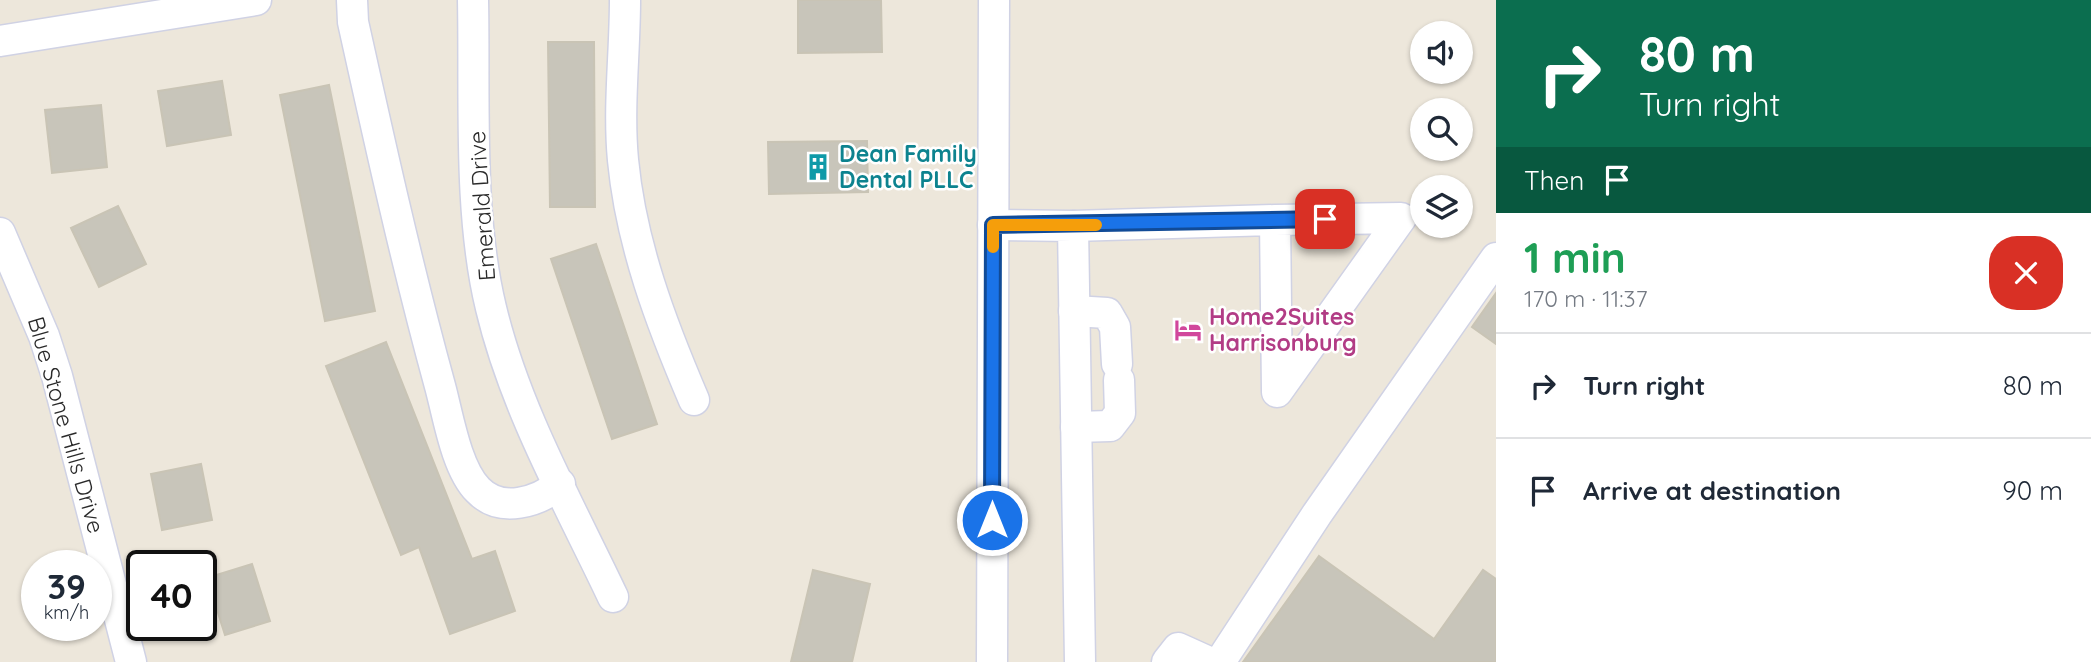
<!DOCTYPE html>
<html lang="en">
<head>
<meta charset="utf-8">
<style>
  :root { --surface:#fff; --page:#f6f6f7; --text:#1f2937; --muted:#747a83; --line:#e0e1e3 }
  body { margin:0; font-family:Quicksand,sans-serif; background:var(--page); color:var(--text); height:100vh; display:flex; flex-direction:column; font-size:26px; white-space:nowrap }
  * { box-sizing:border-box; margin:0 }
  p { font-size:23px; color:var(--muted) }
  .icon { flex:none; width:38px; height:38px; fill:none; stroke:currentColor; stroke-width:2; stroke-linecap:round; stroke-linejoin:round }
  .map { position:relative; flex:1; overflow:hidden }
  .side { display:flex; flex-direction:column; background:var(--surface); width:595px }
  .side>* { flex:none }
  .guide { background:#0b6e4f; color:#fff; overflow:hidden }
  .tools { position:absolute; left:1410px; top:21px; display:grid; gap:14px }
  .tools a { display:grid; place-items:center; width:63px; height:63px; border-radius:50%; background:var(--surface); box-shadow:0 2px 5px #0004; font-size:35px }
  .speed { position:absolute; left:21px; top:550px; display:flex; gap:14px; font-size:35px; font-weight:700; text-align:center }
  .speed>* { display:grid; place-content:center; width:91px; height:91px; border-radius:50%; background:var(--surface); box-shadow:0 2px 5px #0004; line-height:1 }
  .speed small { font-size:18px; font-weight:400 }
  .speed .limit { border:4px solid #111; border-radius:10px; background:#fff; color:#111 }
  .pin { position:absolute; display:grid; place-items:center; width:60px; height:60px; color:#fff; margin:-30px; border-radius:14px; box-shadow:0 4px 10px #0006 }
  .me { position:absolute; width:77px; margin:-38px; rotate:0deg; stroke-linejoin:round; filter:drop-shadow(0 0 5px #0008) }
  .turn { display:flex; align-items:center; gap:24px; height:147px; padding:0 28px; font-size:32px }
  .turn .icon { width:91px; height:91px; stroke-width:2.5 }
  .turn b { display:block; font-size:49px; line-height:60px }
  .then { display:flex; align-items:center; height:66px; padding:0 28px; background:#0003; gap:14px; font-size:26px }
  .round { display:grid; place-items:center; flex:none; width:74px; height:74px; border-radius:28px; background:var(--page) }
  .summary { display:flex; align-items:center; justify-content:space-between; height:119px; padding:0 28px }
  h1 { font-size:42px; font-weight:700; line-height:52px; color:#1e9e55 }
  ul { padding:0; list-style:none }
  li { display:flex; align-items:center; gap:21px; height:105px; padding:0 28px; border-top:2px solid var(--line) }
  li div { flex:1 }
  li b { display:block; font-size:26px }
  li em { font-style:normal }
  main { display:flex; flex:1; min-height:0 }
  .map>svg:first-child { display:block }
</style>
</head>
<body>
<main>
<div class="map">
<svg width="1496" height="662" viewBox="0 0 1496 662">
  <rect width="100%" height="100%" fill="#ede7db"/>
  <g fill="#c8c5ba" stroke="#c9c4b5" stroke-width="2">
    <polygon points="798,0 881,0 882,52 798,53"/>
    <polygon points="548,42 594,42 595,207 550,207"/>
    <polygon points="222,81 231,135 167,146 158,91"/>
    <polygon points="329,85 375,311 325,321 280,95"/>
    <polygon points="101,105 107,167 52,173 45,110"/>
    <polygon points="867,141 868,192 769,194 768,142"/>
    <polygon points="118,206 146,264 99,287 71,228"/>
    <polygon points="596,244 657,424 612,439 551,259"/>
    <polygon points="1496,293 1496,344 1472,327"/>
    <polygon points="386,342 472,559 495,551 515,611 450,634 419,547 401,555 326,366"/>
    <polygon points="201,464 212,520 162,530 151,474"/>
    <polygon points="1319,556 1434,639 1483,570 1496,579 1496,662 1243,662"/>
    <polygon points="252,564 270,621 225,635 207,578"/>
    <polygon points="813,570 870,584 852,662 791,662"/>
  </g>
  <g fill="none" stroke-linecap="round" stroke-linejoin="round">
    <defs>
      <g id="minor">
        <path d="M352,0L353,22C380,144 407,266 440,386C448,415 456,468 478,490C501,514 538,502 560,484"/>
        <path d="M473,0C475,98 468,214 491,308C515,409 569,504 613,597"/>
        <path d="M625,0C625,53 618,107 623,160C631,244 661,323 694,400"/>
        <polyline points="0,41 256,0"/>
        <polyline points="993,225 1073,226 1080,662"/>
        <polyline points="1073,226 1275,220 1277,392 1401,218 1275,220"/>
        <polyline points="0,233 44,336 57,376 131,662"/>
        <polyline points="1074,311 1107,313 1115,327 1117,364"/>
        <polyline points="1076,427 1110,426 1120,413 1119,380"/>
        <polyline points="992,662 994,0"/>
        <polyline points="1167,662 1178,648 1209,662"/>
        <polyline points="1220,662 1317,514 1496,258"/>
      </g>
    </defs>
    <use href="#minor" stroke="#d0d2e4" stroke-width="33"/>
    <use href="#minor" stroke="#fff" stroke-width="30"/>
  </g>
  <g fill="none" stroke-linecap="round" stroke-linejoin="round">
    <defs>
      <polyline id="route" points="992,520 993,225 1325,219"/>
    </defs>
    <use href="#route" stroke="#114b97" stroke-width="18"/>
    <use href="#route" stroke="#1a73e8" stroke-width="12"/>
    <polyline stroke="#f59e0b" stroke-width="12" points="993,247 993,225 1096,225"/>
  </g>
  <defs>
    <symbol id="building-bare" viewBox="-9 -9 18 18"><path d="M-4-6H4V6H1V3H-1V6H-4ZM-2.5-4.3h1.7v1.8h-1.7ZM.8-4.3h1.7v1.8H.8ZM-2.5-1h1.7V.8h-1.7ZM.8-1h1.7V.8H.8Z" fill="#0f9aa8" stroke="#fff" stroke-width="2.5" paint-order="stroke"/></symbol>
    <symbol id="hotel-bare" viewBox="-9 -9 18 18"><path d="M-6-4.5h1.5V1H6V5H4.5V3h-9V5H-6ZM-4 0a1.8 1.8 0 1 1 3.6 0ZM.5 0V-2.5h3Q6-2.5 6 0Z" fill="#d1479c" stroke="#fff" stroke-width="2.5" paint-order="stroke"/></symbol>
  </defs>
  <g fill-rule="evenodd">
    <use href="#building-bare" x="799" y="148" width="38" height="38"/>
    <use href="#hotel-bare" x="1169" y="311" width="38" height="38"/>
  </g>
  <g text-anchor="middle" stroke-width="5" stroke-linejoin="round" paint-order="stroke">
    <g font-size="23" font-weight="bold" fill="#0d838f" stroke="#fff" text-anchor="start">
      <text x="839" y="162">Dean Family<tspan x="839" dy="26">Dental PLLC</tspan></text>
    </g>
    <g font-size="23" fill="#2a2a2a" stroke="#fff">
      <text transform="translate(482 206) rotate(-94)" y="8">Emerald Drive</text>
      <text transform="translate(66 425) rotate(74)" y="8">Blue Stone Hills Drive</text>
    </g>
    <g font-size="23" font-weight="bold" fill="#b23c85" stroke="#fff" text-anchor="start">
      <text x="1209" y="325">Home2Suites<tspan x="1209" dy="26">Harrisonburg</tspan></text>
    </g>
  </g>
</svg>
<div class="tools">
<a><svg class="icon" aria-label="sound" viewBox="0 0 24 24"><path d="M4 9h4l5-4v14l-5-4H4zM17 9q2 3 0 6"/></svg></a>
<a><svg class="icon" aria-label="search" viewBox="0 0 24 24"><circle cx="10" cy="10" r="6"/><path d="M15 15l6 6"/></svg></a>
<a><svg class="icon" aria-label="layers" viewBox="0 0 24 24"><path d="M12 4l9 5-9 5-9-5zM3 14l9 5 9-5"/></svg></a>
</div>
<div class="speed"><div>39<small>km/h</small></div><div class="limit">40</div></div>
<div class="pin" style="left:1325px;top:219px;background:#d93025"><svg class="icon" aria-label="arrive" viewBox="0 0 24 24"><path d="M6 21V4h12l-3 4 3 4H6"/></svg></div>
<svg class="me" style="left:992px;top:520px" viewBox="-20 -20 40 40"><circle r="17" fill="#1a73e8" stroke="#fff" stroke-width="3"/><path d="M0-11L8 9 0 5-8 9z" fill="#fff"/></svg>
</div>
<section class="side">
<div class="guide">
<div class="turn"><svg class="icon" aria-label="right" viewBox="0 0 24 24"><path d="M7 20v-9h11M14 6l5 5-5 5"/></svg><div><b>80 m</b>Turn right</div></div>
<div class="then">Then<svg class="icon" aria-label="arrive" viewBox="0 0 24 24"><path d="M6 21V4h12l-3 4 3 4H6"/></svg></div>
</div>
<div class="summary"><div><h1>1 min</h1><p>170 m · 11:37</p></div><a class="round" style="background:#d93025;color:#fff"><svg class="icon" aria-label="close" viewBox="0 0 24 24"><path d="M6 6l12 12M18 6L6 18"/></svg></a></div>
<ul>
<li><svg class="icon" aria-label="right" viewBox="0 0 24 24"><path d="M7 20v-9h11M14 6l5 5-5 5"/></svg><div><b>Turn right</b></div><em>80 m</em></li>
<li><svg class="icon" aria-label="arrive" viewBox="0 0 24 24"><path d="M6 21V4h12l-3 4 3 4H6"/></svg><div><b>Arrive at destination</b></div><em>90 m</em></li>
</ul>
</section>
</main>
</body>
</html>
